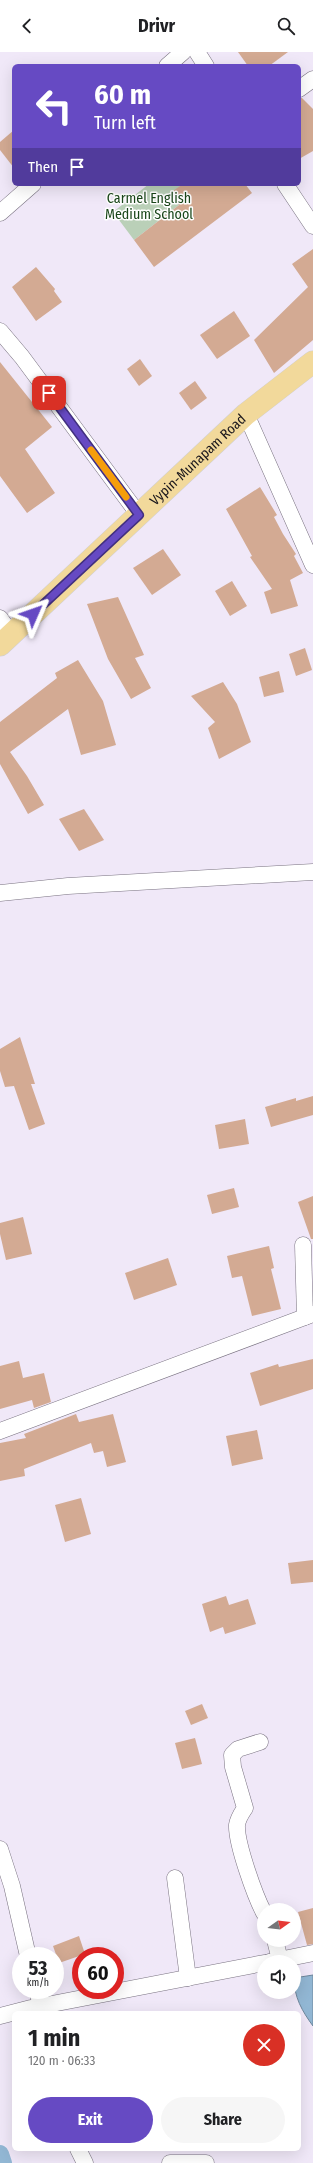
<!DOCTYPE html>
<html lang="en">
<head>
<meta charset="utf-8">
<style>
  :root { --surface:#fff; --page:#f6f6f6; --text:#202124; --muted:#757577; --accent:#664ac3 }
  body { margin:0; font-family:"Fira Sans Condensed",sans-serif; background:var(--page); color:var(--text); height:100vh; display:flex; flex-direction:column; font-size:15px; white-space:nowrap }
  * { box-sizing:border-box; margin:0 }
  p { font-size:13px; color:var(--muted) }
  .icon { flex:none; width:22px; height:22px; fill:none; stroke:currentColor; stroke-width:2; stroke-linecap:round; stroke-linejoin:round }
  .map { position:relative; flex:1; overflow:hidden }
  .drawer { position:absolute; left:12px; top:1959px; width:289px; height:140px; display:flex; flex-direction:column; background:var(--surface); border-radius:6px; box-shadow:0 4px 16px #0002 }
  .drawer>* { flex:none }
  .top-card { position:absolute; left:12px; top:12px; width:289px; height:122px; border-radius:6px; box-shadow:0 4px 16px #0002; background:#664ac3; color:#fff; overflow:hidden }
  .needle { width:26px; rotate:76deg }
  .controls { position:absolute; left:257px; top:1851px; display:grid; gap:8px }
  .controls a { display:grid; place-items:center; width:44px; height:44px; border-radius:50%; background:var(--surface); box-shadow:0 4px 16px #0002; font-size:20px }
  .speed { position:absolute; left:12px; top:1895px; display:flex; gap:8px; font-size:20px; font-weight:700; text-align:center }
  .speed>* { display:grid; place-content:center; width:52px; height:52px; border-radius:50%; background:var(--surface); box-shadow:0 4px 16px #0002; line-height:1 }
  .speed small { font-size:10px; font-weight:400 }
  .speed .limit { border:6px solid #d22; background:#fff; color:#111 }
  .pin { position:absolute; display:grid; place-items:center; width:34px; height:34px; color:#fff; margin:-17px; border-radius:8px; box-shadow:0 2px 6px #0006 }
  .me { position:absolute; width:44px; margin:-22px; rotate:47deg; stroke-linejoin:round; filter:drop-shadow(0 0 3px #0008) }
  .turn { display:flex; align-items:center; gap:14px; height:84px; padding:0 16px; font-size:18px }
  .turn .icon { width:52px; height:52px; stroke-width:2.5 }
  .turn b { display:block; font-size:28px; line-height:34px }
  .then { display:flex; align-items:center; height:38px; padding:0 16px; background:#0003; gap:8px; font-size:15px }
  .round { display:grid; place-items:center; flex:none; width:42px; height:42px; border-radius:21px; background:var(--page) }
  .head { display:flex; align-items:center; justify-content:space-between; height:68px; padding:0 16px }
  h1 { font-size:24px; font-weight:700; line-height:30px }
  .cta { display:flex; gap:8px; margin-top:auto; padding:8px 16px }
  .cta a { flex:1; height:46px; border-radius:24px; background:var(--accent); color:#fff; font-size:16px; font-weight:700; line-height:46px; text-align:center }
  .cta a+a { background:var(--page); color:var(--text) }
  header { display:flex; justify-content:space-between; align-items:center; height:52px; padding:0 16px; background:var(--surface); font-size:18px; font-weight:700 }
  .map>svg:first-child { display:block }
</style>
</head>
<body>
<header><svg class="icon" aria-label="back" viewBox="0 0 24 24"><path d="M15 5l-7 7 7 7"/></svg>Drivr<svg class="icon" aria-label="search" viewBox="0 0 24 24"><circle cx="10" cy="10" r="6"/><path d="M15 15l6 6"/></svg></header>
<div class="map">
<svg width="313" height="2111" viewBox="0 0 313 2111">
  <rect width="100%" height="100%" fill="#f0e8f8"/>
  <polygon fill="#bad0b8" points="149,132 183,132 171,142 179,153 134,188 113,160"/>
  <path fill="#92b7d4" stroke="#6e879c" d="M313,1923V1974C302,1959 294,1945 294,1926Z"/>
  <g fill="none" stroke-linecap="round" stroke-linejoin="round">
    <polyline stroke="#92b7d4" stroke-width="18" points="0,2102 3,2111"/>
  </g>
  <g fill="#d3aa93">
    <polygon points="238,0 288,0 269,14 248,14"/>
    <polygon points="299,46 302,46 313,57 313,99 299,107"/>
    <polygon points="14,78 14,116 0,98 0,90"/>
    <polygon points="183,132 245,132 252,141 154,215 134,188 179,153 170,141"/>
    <polygon points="313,197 313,288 274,321 254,288 308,235 292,212"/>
    <polygon points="36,215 55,237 54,239 62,250 36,269 12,235"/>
    <polygon points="234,259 250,284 217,307 200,283"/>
    <polygon points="140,307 152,324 139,334 127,317"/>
    <polygon points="0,310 52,375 25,397 55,441 27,461 0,424"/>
    <polygon points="195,329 207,346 191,358 179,341"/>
    <polygon points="260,435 277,463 274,465 283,482 296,502 294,504 303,521 290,528 298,554 271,562 264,540 272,537 250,505 252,504 226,457"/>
    <polygon points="163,497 181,523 152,543 133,516"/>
    <polygon points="232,529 247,554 230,564 215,539"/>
    <polygon points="118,545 144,603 135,606 151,636 131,647 108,607 87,552"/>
    <polygon points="305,596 312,618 296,624 289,602"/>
    <polygon points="78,608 103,649 116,693 81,703 68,657 10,700 27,724 44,753 28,762 0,712 0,670 57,626 55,621"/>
    <polygon points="279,619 284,640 264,645 259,625"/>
    <polygon points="223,630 237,652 251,690 219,707 208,676 215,670 191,644"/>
    <polygon points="84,757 104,788 79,799 59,767"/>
    <polygon points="20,985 35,1032 31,1032 45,1072 29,1078 14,1034 5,1035 0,1019 0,997"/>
    <polygon points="313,1044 313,1063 271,1075 265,1055 296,1046 296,1049"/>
    <polygon points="245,1067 249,1092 219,1097 215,1073"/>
    <polygon points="234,1136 239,1155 212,1162 207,1143"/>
    <polygon points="313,1144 313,1187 311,1187 298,1150"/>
    <polygon points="23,1165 32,1202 6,1208 0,1182 0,1171"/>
    <polygon points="269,1194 274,1216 271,1217 281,1257 252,1264 242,1224 232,1226 227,1204"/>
    <polygon points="168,1206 177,1233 134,1248 125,1221"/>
    <polygon points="313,1307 313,1337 260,1354 250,1321 278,1312 279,1315"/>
    <polygon points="19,1309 23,1326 44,1321 51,1350 34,1356 32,1348 0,1357 0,1314"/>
    <polygon points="76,1362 79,1370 113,1362 126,1410 107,1415 103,1399 94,1401 91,1391 24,1417 25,1424 0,1429 0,1391 26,1386 24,1382"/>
    <polygon points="257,1378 263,1407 232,1414 226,1384"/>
    <polygon points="81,1446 91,1482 65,1490 55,1453"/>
    <polygon points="313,1508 313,1530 291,1532 288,1511"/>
    <polygon points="226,1544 229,1553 248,1547 256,1572 225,1582 223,1575 210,1580 202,1552"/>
    <polygon points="202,1652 208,1666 191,1673 185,1659"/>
    <polygon points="195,1686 202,1712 182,1717 175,1691"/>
    <polygon points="313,1856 313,1892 307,1893 298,1860"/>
    <polygon points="79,1884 85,1902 59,1911 53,1894"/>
  </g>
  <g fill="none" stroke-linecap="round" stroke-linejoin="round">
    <defs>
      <g id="street">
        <polyline points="197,0 206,14"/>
        <polyline points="167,14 183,0"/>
        <polyline points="299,37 313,27"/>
        <polyline points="285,132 313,174"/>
        <polyline points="0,161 33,132"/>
        <polyline points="0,279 22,305 139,463"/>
        <polyline points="246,362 313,513"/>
        <polyline points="0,566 11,582"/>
        <polyline points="0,841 68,834 313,820"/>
        <polyline points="303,1193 305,1265"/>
        <polyline points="0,1379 313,1262"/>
        <path d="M260,1690L238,1697L232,1703L233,1715L245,1756C241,1762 238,1766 237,1773C236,1791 255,1844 264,1861"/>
        <polyline points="0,1797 12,1834 28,1904"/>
        <polyline points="175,1826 188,1926"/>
        <polyline points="275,1888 280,1908"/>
        <polyline points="269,1910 313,1901"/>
        <polyline points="37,1938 41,1954"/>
        <polyline points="0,1964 31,1956 264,1911"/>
        <polyline points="78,2097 85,2111"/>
        <polyline points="170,2111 206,2111"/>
      </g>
      <g id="primary">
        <path id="s1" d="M0,593L246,362L313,310"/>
      </g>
    </defs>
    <use href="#street" stroke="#797280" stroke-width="17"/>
    <use href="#primary" stroke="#d1d0d1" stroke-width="23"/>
    <use href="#street" stroke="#fff" stroke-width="16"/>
    <use href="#primary" stroke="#f2d99b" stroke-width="22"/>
  </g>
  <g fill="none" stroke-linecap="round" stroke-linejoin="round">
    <defs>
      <polyline id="route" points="33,562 139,463 49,341"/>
    </defs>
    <use href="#route" stroke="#42307f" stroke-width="10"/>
    <use href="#route" stroke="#664ac3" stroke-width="7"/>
    <polyline stroke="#f59e0b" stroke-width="7" points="91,398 126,445"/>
  </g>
  <g text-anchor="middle" stroke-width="3" stroke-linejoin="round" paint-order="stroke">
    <g font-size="14" fill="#194619" stroke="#fff">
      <text x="149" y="151">Carmel English<tspan x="149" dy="16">Medium School</tspan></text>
    </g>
    <g font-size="14" fill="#19161b" stroke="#fff">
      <text dy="5" stroke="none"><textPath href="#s1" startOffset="271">Vypin-Munapam Road</textPath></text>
    </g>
  </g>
</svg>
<div class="controls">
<a><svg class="needle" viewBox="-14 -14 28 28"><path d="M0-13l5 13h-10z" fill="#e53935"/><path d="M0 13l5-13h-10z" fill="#757577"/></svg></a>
<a><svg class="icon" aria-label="sound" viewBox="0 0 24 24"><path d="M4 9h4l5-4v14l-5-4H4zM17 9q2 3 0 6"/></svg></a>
</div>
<div class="speed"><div>53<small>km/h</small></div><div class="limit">60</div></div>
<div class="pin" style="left:49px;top:341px;background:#d93025"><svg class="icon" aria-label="arrive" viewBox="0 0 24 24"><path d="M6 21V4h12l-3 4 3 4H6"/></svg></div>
<svg class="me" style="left:33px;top:562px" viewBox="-20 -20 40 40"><path d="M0-17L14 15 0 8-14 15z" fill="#664ac3" stroke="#fff" stroke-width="4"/></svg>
<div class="top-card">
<div class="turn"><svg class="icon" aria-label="left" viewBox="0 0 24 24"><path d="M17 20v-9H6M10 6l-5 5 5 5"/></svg><div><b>60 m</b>Turn left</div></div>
<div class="then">Then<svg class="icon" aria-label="arrive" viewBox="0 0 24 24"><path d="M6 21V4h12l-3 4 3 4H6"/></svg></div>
</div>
<section class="drawer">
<div class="head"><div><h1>1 min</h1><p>120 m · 06:33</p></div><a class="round" style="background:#d93025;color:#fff"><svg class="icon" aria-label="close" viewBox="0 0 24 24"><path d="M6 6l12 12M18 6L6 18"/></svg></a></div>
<div class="cta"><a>Exit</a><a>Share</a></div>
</section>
</div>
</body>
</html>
